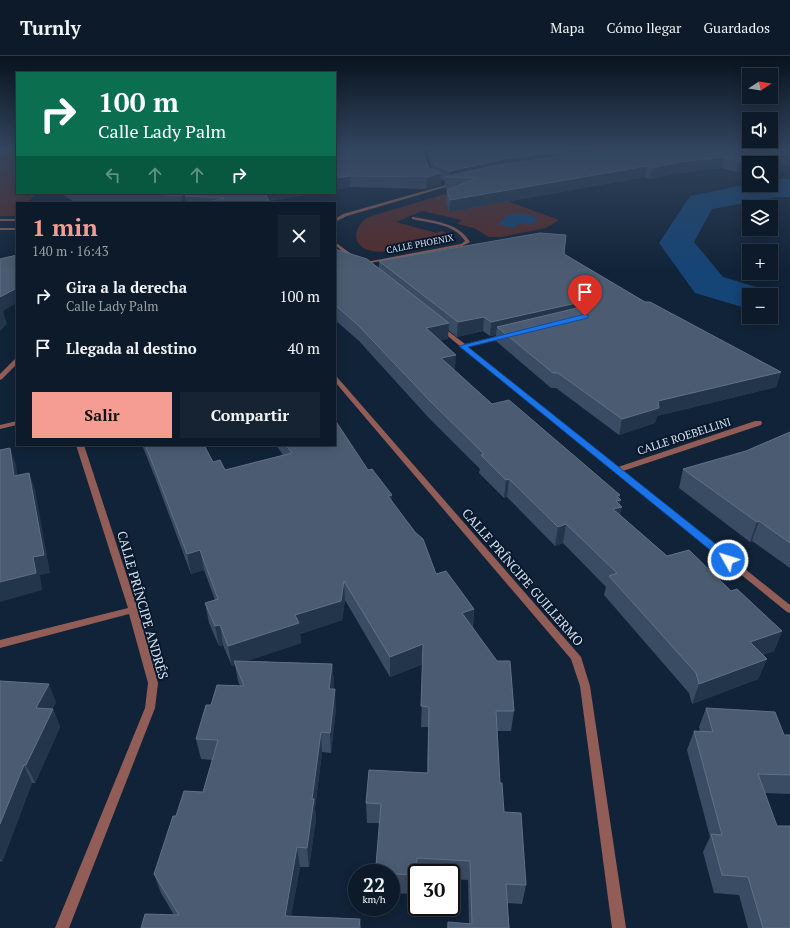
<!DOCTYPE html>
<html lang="es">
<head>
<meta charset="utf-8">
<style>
  :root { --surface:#0d1a2a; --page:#162332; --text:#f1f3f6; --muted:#9aa1a8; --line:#2d3847; --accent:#f59c93 }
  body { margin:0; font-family:"PT Serif",serif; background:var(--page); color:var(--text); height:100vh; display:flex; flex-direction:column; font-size:15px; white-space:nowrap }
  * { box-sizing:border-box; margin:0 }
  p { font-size:13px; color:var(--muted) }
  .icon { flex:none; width:22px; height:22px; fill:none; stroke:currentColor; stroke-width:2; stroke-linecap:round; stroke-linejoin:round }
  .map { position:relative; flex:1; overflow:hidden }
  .drawer { position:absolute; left:16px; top:146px; width:320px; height:244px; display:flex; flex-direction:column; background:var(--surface); border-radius:0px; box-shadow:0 2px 10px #0003,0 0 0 1px var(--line) }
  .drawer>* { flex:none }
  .hud { position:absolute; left:16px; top:16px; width:320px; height:122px; border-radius:0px; box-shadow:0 2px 10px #0003,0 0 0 1px var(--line); background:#0b6e4f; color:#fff; overflow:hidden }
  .needle { width:26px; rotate:78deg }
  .buttons { position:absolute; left:742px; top:12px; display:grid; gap:8px }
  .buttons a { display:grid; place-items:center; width:36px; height:36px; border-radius:0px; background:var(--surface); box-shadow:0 2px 10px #0003,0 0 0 1px var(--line); font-size:20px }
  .speed { position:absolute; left:348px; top:808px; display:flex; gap:8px; font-size:20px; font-weight:700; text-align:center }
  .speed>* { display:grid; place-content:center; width:52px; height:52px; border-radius:50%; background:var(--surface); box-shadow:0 2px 10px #0003,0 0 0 1px var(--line); line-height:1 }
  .speed small { font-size:10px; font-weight:400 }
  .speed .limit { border:2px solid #111; border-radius:6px; background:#fff; color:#111 }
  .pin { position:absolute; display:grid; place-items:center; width:34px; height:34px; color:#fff; margin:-41px -17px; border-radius:50% 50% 50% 0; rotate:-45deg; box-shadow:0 0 4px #0007 }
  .pin .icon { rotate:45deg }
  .me { position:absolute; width:44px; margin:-22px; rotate:309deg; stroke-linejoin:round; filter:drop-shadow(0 0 3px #0008) }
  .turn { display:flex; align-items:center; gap:14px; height:84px; padding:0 16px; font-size:18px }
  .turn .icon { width:52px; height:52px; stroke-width:2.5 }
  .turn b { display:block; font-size:28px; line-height:34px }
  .lanes { display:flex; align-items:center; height:38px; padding:0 16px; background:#0003; justify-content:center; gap:20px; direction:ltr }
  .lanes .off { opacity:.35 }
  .round { display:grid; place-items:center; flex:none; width:42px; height:42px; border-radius:0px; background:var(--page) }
  .headline { display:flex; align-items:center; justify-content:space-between; height:68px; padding:0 16px }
  h1 { font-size:24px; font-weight:700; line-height:30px; color:var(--accent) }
  .button { display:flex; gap:8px; margin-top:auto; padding:8px 16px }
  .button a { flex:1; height:46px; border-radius:0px; background:var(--accent); color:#111; font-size:16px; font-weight:700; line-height:46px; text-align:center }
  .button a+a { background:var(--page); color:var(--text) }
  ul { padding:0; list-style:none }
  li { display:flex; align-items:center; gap:12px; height:52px; padding:0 16px }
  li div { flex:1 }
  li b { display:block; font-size:15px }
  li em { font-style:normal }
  header { display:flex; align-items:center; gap:24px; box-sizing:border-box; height:56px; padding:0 20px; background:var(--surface); border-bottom:1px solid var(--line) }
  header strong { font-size:19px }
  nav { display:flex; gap:22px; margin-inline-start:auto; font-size:14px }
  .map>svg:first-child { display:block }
</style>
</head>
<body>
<header>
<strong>Turnly</strong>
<nav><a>Mapa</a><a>Cómo llegar</a><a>Guardados</a></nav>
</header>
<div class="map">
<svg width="790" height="872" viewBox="0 0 790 872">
  <rect width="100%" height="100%" fill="#112338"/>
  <g fill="#572b28">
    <polygon points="0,93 17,93 17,137 37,137 27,147 17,147 17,158 15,160 0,160"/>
    <path d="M469,131L559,164L546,172L501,181H489L474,172L457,168L462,164L422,155L396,166L437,177L442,175L449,178L448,182L443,184C425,188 384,200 368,194C350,188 355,169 368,161Z"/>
  </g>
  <polygon fill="#154476" points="520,157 536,160 533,162 539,163 530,169 523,167 513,172 496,168 506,163 504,161 505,160"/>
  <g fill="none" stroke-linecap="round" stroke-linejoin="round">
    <polygon fill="#154476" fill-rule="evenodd" points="777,123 790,123 790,141 777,141 712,153 694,186 723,221 763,233 767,239 749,239 749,253 695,237 659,187 690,140 749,128 771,129 771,124"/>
    <g fill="#925d57" fill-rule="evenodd">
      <polygon points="453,127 456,128 347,160 335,166 335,163 343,158"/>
      <path d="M414,161C434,165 459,167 470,186L462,190L359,209V208L361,207L461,188L465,185C455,168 430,167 412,163V161Z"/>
      <rect x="0" y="163" width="17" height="2"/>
      <rect x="0" y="172" width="17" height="2"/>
      <polygon points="335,186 358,203 358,205 354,205 335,189"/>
      <polygon points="440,269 465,288 509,278 509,280 468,291 618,411 755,365 761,365 762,367 761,369 623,415 790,549 790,557 787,556 461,291 438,272 438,270"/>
      <polygon points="17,302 17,308 2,323 0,324 0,318 15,303"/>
      <polygon points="335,320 337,321 581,601 590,630 626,872 612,872 580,630 571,603 335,326"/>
      <polygon points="17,365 17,369 0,373 0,369"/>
      <polygon points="76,389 84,389 138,554 158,627 155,652 69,872 55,872 145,652 148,627 129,558 0,592 0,584 128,552"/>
    </g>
  </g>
  <g fill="#3a4c63">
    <polygon points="335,93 429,112 432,113 426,93 790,93 790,108 771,111 771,107 749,107 749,114 737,116 721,112 678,117 650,123 645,121 449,156 446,147 447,134 450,133 445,133 445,125 441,123 440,129 426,133 350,131 335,134"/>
    <polygon points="60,137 315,137 269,145 270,147 102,147 73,145"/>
    <polygon points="335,193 379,212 379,205 564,198 645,246 781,316 776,331 657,360 655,367 619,379 556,332 551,332 496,285 496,279 490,280 483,275 457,281 448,274 448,283 440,284 455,315 492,348 620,439 619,442 620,459 667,500 731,535 782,575 774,595 763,599 767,603 758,623 692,648 689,637 604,539 606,531 563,487 555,490 507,441 504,442 479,417 480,413 428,361 359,285 335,264"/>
    <polygon points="790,376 790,512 752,485 750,486 679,432 683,413 746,395"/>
    <polygon points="142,389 204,389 213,406 225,414 283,399 276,389 335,389 368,414 392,439 392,445 436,518 474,553 473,571 514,655 511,675 497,675 500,727 504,756 526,829 522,848 507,847 509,872 447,872 448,866 469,868 468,824 451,823 451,817 417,817 416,833 412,833 412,838 391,837 391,817 376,817 376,809 380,767 367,767 366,747 427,717 428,671 421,671 423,608 390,621 345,544 342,564 300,578 301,587 246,605 332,608 334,628 333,633 336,653 331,697 322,696 315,752 316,763 309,811 300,811 291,860 360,863 361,872 141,872 174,859 161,837 154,818 176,760 203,736 212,704 201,703 196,683 211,649 240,630 238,625 235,609 232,610 223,589 219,590 209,567 205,547 215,544 204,514 191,518 156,424"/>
    <polygon points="0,625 56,646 52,653 53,653 60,671 35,727 32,727 2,806 0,805"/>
    <polygon points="706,652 784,679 790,679 790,738 765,737 790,872 748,872 739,839 714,837 703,796 710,781 687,694 694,675 700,676 699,671"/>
  </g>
  <g fill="#22354b">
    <polygon points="649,93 571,104 572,94"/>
    <polygon points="565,95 564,106 449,121 450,115 504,103"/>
    <polygon points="790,98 790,108 771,111 771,107 749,107 749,114 737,116 740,105"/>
    <polygon points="724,101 721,112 678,117 650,123 652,112 680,106"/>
    <polygon points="647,110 645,121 449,156 450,144"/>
    <polygon points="441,117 440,129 426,133 427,121"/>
    <polygon points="350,120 350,131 335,134 335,122"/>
    <polygon points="186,137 189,137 185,140 186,147 183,147 181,140"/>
    <polygon points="264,137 315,137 265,145"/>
    <polygon points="17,232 17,247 3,255 7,268 0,275 0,241"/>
    <polygon points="590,244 588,258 497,271 496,279 490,280 491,266"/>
    <polygon points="484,261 483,275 457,281 458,266"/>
    <polygon points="449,267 448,283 426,287 426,272"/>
    <polygon points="456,299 455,315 441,302"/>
    <polygon points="781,316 776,331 657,360 655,367 619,379 622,363 658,345"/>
    <polygon points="10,392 16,408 20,437 14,420"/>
    <polygon points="29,417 35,433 50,517 40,519 42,534 0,546 0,526"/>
    <polygon points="509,423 507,441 504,442 506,424"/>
    <polygon points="392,439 392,458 388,440"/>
    <polygon points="620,439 619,444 621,444 619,451 622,451 618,470 613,453 617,440"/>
    <polygon points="759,465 752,485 750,486 757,466"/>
    <polygon points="566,468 563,487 555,490 558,471"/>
    <polygon points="200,494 204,514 191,518 187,498"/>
    <polygon points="344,525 345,544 342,564 300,578 301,587 236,609 234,605 235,609 232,610 228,590 295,559"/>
    <polygon points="474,553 472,573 462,557"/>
    <polygon points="220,569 223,589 219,590 215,570"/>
    <polygon points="782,575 774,595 742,606 750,586"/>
    <polygon points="423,588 423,608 390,621 390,601"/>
    <polygon points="767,603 758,623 692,648 699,628"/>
    <polygon points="332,608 334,628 330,653 329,633"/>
    <polygon points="49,628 56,646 44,670 36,652"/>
    <polygon points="335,633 336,653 331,697 330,677"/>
    <polygon points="53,653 60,671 35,727 26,709"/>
    <polygon points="321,676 322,696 315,752 316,763 309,811 307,792 312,743"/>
    <polygon points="24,709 32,727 2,806 0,802 0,768"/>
    <polygon points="297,791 300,811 289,872 285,860"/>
    <polygon points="417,802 417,821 416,833 416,813"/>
    <polygon points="413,813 412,833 412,838 412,819"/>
  </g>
  <g fill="#4b5c72" stroke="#607186">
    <polygon points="335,93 422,93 429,112 441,117 427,121 350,120 335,122"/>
    <polygon points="429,93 564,93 565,95 504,103 450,115 435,109"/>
    <polygon points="610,93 790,93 790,98 740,105 724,101 680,106 652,112 647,110 450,144 447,134 477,122 445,121 465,116 504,108"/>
    <polygon points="137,137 186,137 181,140"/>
    <polygon points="188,137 265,137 270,147 205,147 224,142 185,140"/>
    <polygon points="540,177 566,179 564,198 645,246 650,246 781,316 658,345 659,352 622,363 558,317 553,317 497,271 590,249 590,244 491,266 484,261 458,266 379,205"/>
    <polygon points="335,193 367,203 449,267 426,272 456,299 441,302 492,348 509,344 620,439 617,440 621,444 616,445 622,451 613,453 667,500 689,494 731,535 737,533 782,575 750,586 767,603 699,628 696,617 609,520 617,517 566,468 558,471 509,423 506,424 481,399 484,398 429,344 358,269 335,249"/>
    <polygon points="17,199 17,232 0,241 0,203"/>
    <polygon points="335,364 368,414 372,413 392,439 388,440 415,476 423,483 436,518 446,515 474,553 462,557 497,605 510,605 514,655 496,655 500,727 502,727 504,756 521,757 526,829 506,828 509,872 448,872 448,866 472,868 470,805 417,802 416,813 413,813 412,819 380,817 381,810 376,809 381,748 366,747 369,714 428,717 429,651 421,650 423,588 390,601 344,525 341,545 295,559 299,567 228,590 220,569 215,570 205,547 218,543 200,494 187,498 152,406 145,389 204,389 213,406 220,404 225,414 292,397 286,389 335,389"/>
    <polygon points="790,376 790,487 759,465 757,466 683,413 746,395"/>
    <polygon points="10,392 14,420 29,417 44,499 33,501 36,517 0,526 0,394"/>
    <polygon points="234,605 332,608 329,633 335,633 330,677 321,676 312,743 314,743 307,792 297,791 285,860 360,863 359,872 141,872 145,858 179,859 154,818 173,760 176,760 184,735 203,736 218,684 196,683 206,649 211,649 217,629 244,630"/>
    <polygon points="0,625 49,628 36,652 53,653 26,709 24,709 0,768"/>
    <polygon points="706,652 775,656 784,679 790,679 790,719 758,718 777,770 790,770 790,872 763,872 748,821 722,819 711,778 722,779 694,675 713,676"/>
  </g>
  <linearGradient id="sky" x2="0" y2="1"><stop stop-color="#09131f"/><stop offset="0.43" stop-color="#32455e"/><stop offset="1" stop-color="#32455e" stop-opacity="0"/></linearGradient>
  <rect width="790" height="215" fill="url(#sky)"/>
  <polygon fill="#1a73e8" stroke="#114b97" points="585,258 588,259 588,262 468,291 732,501 733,504 732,506 725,506 459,290"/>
  <g text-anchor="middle" stroke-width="4" stroke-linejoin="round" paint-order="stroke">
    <g font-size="9" fill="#d6e2f0" stroke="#08192d">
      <text transform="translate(420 188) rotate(-11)" y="3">CALLE PHOENIX</text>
    </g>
    <g font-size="11" fill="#d6e2f0" stroke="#08192d">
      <text transform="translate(684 380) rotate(-18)" y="4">CALLE ROEBELLINI</text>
    </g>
    <g font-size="13" fill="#d6e2f0" stroke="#08192d">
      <text transform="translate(523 521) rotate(49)" y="5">CALLE PRÍNCIPE GUILLERMO</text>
      <text transform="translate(143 549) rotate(74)" y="5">CALLE PRÍNCIPE ANDRÉS</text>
    </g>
  </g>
</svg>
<div class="buttons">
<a><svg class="needle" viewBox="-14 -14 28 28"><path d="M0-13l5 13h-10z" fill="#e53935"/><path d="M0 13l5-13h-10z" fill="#9aa1a8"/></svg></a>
<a><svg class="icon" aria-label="sound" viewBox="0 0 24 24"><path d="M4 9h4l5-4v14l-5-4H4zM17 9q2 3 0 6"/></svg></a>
<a><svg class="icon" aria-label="search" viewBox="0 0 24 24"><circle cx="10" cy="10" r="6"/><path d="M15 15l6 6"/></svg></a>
<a><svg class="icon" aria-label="layers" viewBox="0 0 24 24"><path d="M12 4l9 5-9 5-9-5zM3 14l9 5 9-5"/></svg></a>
<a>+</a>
<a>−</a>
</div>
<div class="speed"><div>22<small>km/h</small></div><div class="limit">30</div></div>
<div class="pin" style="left:585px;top:260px;background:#d93025"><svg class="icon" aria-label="arrive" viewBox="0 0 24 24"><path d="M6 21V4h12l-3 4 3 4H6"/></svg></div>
<svg class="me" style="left:728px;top:504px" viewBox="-20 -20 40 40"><circle r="17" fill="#1a73e8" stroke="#fff" stroke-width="3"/><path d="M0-11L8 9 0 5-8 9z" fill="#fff"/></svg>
<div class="hud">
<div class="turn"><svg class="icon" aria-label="right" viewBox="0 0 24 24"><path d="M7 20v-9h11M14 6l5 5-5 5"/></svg><div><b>100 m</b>Calle Lady Palm</div></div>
<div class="lanes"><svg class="icon off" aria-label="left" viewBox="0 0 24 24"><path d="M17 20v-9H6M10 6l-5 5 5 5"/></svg><svg class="icon off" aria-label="ahead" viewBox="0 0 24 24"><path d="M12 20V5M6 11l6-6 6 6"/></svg><svg class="icon off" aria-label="ahead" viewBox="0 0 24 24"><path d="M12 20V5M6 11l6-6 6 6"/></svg><svg class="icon" aria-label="right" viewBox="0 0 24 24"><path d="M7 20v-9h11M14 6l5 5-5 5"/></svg></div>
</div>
<section class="drawer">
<div class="headline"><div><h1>1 min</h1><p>140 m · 16:43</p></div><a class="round"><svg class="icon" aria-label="close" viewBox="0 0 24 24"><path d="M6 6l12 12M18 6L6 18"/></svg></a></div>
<ul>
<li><svg class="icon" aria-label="right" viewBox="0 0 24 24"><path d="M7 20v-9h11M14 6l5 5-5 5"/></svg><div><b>Gira a la derecha</b><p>Calle Lady Palm</p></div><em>100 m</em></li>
<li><svg class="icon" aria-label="arrive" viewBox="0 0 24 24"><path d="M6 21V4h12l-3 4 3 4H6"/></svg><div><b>Llegada al destino</b></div><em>40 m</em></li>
</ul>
<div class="button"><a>Salir</a><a>Compartir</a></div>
</section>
</div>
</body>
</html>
